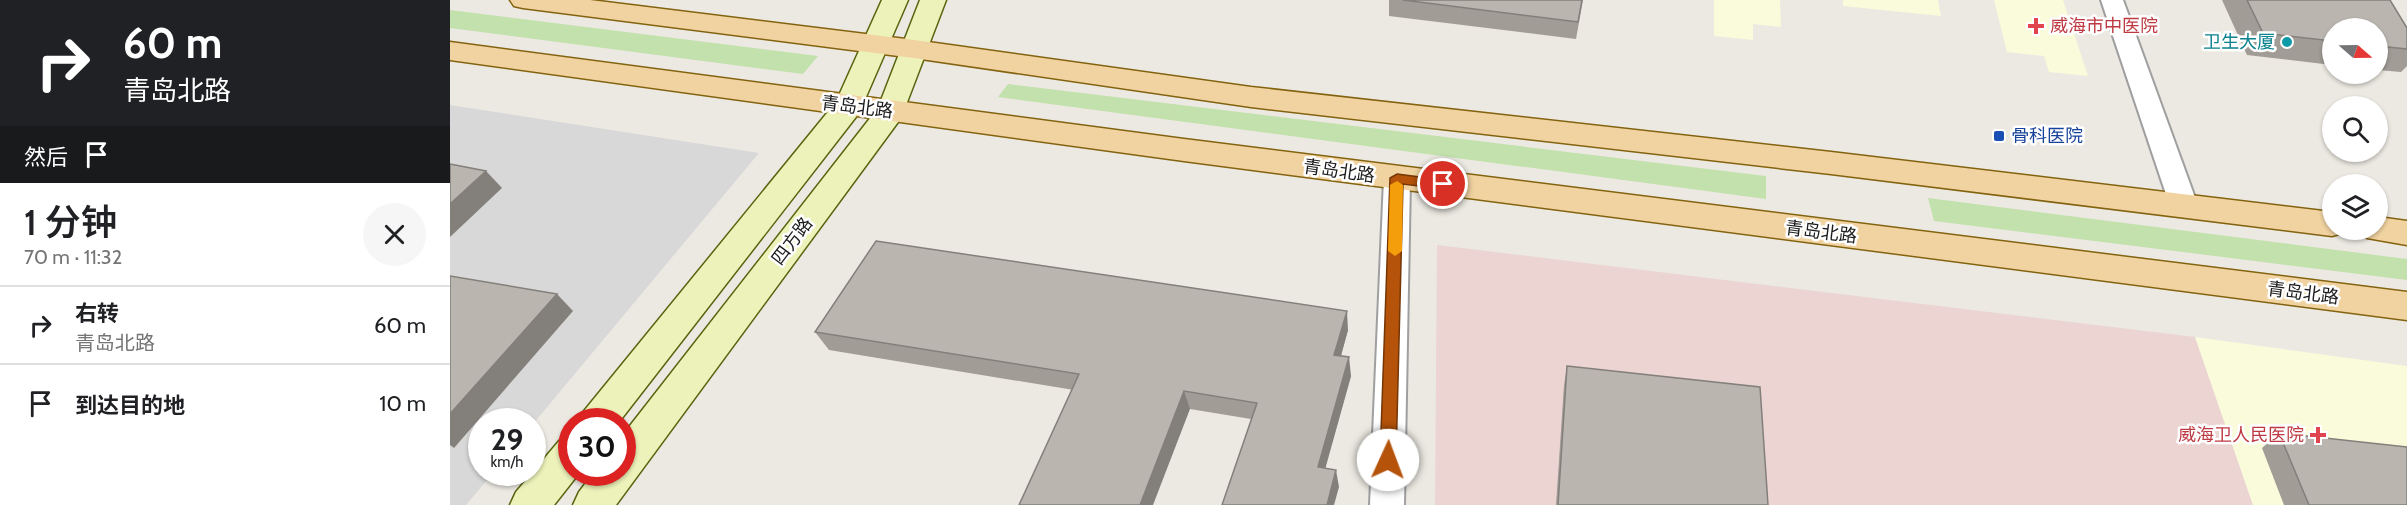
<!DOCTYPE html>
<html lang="zh">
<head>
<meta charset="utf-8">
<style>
  :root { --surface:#fff; --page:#f6f6f6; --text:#202124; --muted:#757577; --line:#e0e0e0 }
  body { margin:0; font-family:Cabin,"Noto Sans SC",sans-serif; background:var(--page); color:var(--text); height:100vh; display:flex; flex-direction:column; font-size:22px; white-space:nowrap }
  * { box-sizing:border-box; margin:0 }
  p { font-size:20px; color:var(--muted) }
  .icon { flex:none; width:33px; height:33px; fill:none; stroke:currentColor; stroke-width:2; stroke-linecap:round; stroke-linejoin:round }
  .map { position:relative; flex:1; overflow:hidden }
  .details { display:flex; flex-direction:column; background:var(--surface); width:450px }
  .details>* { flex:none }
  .banner { background:#202124; color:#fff; overflow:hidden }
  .needle { width:39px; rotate:110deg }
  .buttons { position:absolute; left:1872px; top:18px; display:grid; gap:12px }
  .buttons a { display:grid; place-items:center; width:66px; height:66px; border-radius:50%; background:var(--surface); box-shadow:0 2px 4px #0004; font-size:30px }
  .speed { position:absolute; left:18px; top:408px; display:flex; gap:12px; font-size:30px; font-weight:700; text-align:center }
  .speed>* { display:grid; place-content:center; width:78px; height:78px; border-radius:50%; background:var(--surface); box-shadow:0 2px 4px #0004; line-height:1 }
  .speed small { font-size:15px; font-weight:400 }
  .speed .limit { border:9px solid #d22; background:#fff; color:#111 }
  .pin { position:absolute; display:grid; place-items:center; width:51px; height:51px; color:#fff; margin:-26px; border:3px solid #fff; border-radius:50%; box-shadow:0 2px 6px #0007 }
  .me { position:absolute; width:66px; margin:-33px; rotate:2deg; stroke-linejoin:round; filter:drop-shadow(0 0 4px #0008) }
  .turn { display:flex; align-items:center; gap:21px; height:126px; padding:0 24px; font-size:27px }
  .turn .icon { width:78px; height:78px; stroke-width:2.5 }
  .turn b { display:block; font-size:42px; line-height:51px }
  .then { display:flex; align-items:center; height:57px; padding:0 24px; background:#0003; gap:12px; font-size:22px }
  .round { display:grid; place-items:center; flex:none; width:63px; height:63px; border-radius:32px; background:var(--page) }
  .summary { display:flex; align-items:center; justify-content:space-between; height:102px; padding:0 24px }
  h1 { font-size:36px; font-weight:600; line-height:45px }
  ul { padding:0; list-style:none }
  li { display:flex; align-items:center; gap:18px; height:78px; padding:0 24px; border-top:2px solid var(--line) }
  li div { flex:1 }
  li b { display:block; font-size:22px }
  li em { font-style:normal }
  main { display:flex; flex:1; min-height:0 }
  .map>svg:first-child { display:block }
</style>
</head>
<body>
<main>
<section class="details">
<div class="banner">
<div class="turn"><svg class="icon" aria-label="right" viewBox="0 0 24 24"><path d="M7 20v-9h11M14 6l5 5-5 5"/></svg><div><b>60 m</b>青岛北路</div></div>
<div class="then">然后<svg class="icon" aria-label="arrive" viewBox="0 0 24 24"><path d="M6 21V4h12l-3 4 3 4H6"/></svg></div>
</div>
<div class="summary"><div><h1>1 分钟</h1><p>70 m · 11:32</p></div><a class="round"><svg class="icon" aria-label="close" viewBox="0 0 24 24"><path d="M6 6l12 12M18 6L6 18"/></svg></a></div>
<ul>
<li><svg class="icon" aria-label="right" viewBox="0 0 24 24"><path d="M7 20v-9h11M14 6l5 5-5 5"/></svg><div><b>右转</b><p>青岛北路</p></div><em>60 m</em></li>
<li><svg class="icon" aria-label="arrive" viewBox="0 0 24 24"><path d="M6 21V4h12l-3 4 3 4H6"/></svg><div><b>到达目的地</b></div><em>10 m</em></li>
</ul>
</section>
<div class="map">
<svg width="1957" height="505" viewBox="0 0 1957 505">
  <rect width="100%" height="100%" fill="#ece9e2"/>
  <polygon fill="#d9d8d8" points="0,105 309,153 83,424 82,422 32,422 32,472 43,473 16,505 0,505"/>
  <polygon fill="#ebd4d2" points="987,245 1745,337 1803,505 985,505"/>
  <g fill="#f9fbdb">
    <polygon points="1264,0 1330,0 1331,27 1303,24 1303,40 1264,36"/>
    <polygon points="1393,0 1488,0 1491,16 1393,6"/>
    <polygon points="1544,0 1613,0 1638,76 1599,72 1594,56 1557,52"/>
    <polygon points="1745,337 1957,366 1957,505 1803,505"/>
  </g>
  <g fill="#c3e1ac">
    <polygon points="0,10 368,56 353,74 0,28"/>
    <polygon points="558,84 1316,176 1316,199 548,97"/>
    <polygon points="1478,198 1957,259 1957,280 1484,221"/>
  </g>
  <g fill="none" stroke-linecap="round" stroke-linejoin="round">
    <defs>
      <g id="minor">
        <polygon points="1651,0 1673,0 1748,206 1744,213 1734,216 1724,213 1720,206"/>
        <polygon points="947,169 957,172 960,179 954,505 920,505 934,179 937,172"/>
      </g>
      <g id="secondary">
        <polygon points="432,0 458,0 409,113 169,422 129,422 134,411 386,102"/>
        <polygon points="470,0 496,0 451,118 166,505 123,505 129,492 144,472 172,472 172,436 428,108"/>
        <polygon points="122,436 122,472 130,472 104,505 60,505 66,492 109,441"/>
      </g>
      <g id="primary">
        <polygon points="60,0 140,0 464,40 801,87 1381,152 1882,212 1882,230 1895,230 1893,233 1882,236 1381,174 801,107 464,58 73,8 64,6"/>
        <polygon points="0,42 734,139 1957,292 1957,320 734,161 0,60"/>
        <polygon points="1928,217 1957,221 1957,245 1917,238 1912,230 1928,230"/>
      </g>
    </defs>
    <use href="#minor" stroke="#9f9f9f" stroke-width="4"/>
    <use href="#secondary" stroke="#57650f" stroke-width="3"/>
    <use href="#primary" stroke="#83630f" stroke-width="3"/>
    <use href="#minor" fill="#fff" fill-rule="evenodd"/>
    <use href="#secondary" fill="#ecf2b9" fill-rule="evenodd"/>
    <use href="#primary" fill="#f1d3a1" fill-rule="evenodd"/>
  </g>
  <g fill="#a19c96">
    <polygon points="939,0 1133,0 1126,39 939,16"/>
    <polygon points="1772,0 1940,0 1957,28 1957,66 1951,72 1928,70 1928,28 1882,28 1882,65 1797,55"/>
    <polygon points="898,330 891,356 901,376 875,468 889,487 801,419 379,350 365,332"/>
    <polygon points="1117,366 1318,505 1106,505 1114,385"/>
    <polygon points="1829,433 1957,505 1834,505 1812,448"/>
  </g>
  <g fill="#837f7a">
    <polygon points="36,171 52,188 0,237 0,204"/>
    <polygon points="107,294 123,311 4,448 0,445 0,414"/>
    <polygon points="897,311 898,330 886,373 884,355"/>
    <polygon points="899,357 901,376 871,484 868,467"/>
    <polygon points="734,391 740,409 703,505 690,505"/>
    <polygon points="886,470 889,487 884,505 877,505"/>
  </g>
  <g fill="#bbb5af" stroke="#837f7a" stroke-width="1.5">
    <polygon points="953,0 1132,0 1128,22"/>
    <polygon points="1797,0 1940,0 1957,28 1957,49 1928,46 1928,28 1882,28 1882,41 1813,33"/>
    <polygon points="0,164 36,171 0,204"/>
    <polygon points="426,241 897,311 884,355 899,357 868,467 886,470 877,505 772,505 807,403 734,391 690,505 569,505 629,374 365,332"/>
    <polygon points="0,276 107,294 0,414"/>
    <polygon points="1117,366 1310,387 1318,505 1108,505"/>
    <polygon points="1829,433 1957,447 1957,505 1859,505"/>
  </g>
  <polygon fill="#b45309" stroke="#753606" stroke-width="1.5" points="947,174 993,180 1000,184 993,189 953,184 946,460 944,465 938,467 933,465 930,460 940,178"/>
  <polygon fill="#f59e0b" points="947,181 953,185 952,251 945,256 938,251 940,185"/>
  <g fill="#e0444e" stroke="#fff" stroke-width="2">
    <path d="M1583 17h6v6h6v6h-6v6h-6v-6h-6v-6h6z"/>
    <path d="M1865 426h6v6h6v6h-6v6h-6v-6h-6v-6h6z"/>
  </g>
  <circle fill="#0f9aa8" stroke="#fff" stroke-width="2" cx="1837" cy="42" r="6"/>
  <rect fill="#1a4fb4" stroke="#fff" stroke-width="2" x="1543" y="130" width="12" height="12" rx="3"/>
  <g text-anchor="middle" stroke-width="5" stroke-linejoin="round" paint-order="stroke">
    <g font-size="18" fill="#be3a42" stroke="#fff" text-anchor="start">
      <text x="1600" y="32">威海市中医院</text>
      <text x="1854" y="441" text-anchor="end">威海卫人民医院</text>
    </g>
    <g font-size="18" fill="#0d838f" stroke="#fff" text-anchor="end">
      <text x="1825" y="48">卫生大厦</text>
    </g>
    <g font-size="18" fill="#1b1b1b" stroke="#fff">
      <text transform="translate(407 107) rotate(7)" y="6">青岛北路</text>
      <text transform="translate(889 171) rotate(8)" y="6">青岛北路</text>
      <text transform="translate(1371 232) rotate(7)" y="6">青岛北路</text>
      <text transform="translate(342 241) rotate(-53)" y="6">四方路</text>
      <text transform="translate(1853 293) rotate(7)" y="6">青岛北路</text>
    </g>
    <g font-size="18" fill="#164399" stroke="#fff" text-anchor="start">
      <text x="1561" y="142">骨科医院</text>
    </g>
  </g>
</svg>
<div class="buttons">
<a><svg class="needle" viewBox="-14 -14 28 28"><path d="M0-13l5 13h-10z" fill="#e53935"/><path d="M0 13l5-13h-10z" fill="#757577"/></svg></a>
<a><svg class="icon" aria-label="search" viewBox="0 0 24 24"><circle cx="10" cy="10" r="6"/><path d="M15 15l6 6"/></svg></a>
<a><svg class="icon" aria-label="layers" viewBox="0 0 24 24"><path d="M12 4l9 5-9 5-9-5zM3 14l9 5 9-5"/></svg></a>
</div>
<div class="speed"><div>29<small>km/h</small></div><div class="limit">30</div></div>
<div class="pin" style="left:993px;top:184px;background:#d93025"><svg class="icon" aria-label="arrive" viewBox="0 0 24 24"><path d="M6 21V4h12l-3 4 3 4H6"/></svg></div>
<svg class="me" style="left:938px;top:460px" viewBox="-20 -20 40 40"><circle r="19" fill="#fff"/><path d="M0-13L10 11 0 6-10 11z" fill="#b45309"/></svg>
</div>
</main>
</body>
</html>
